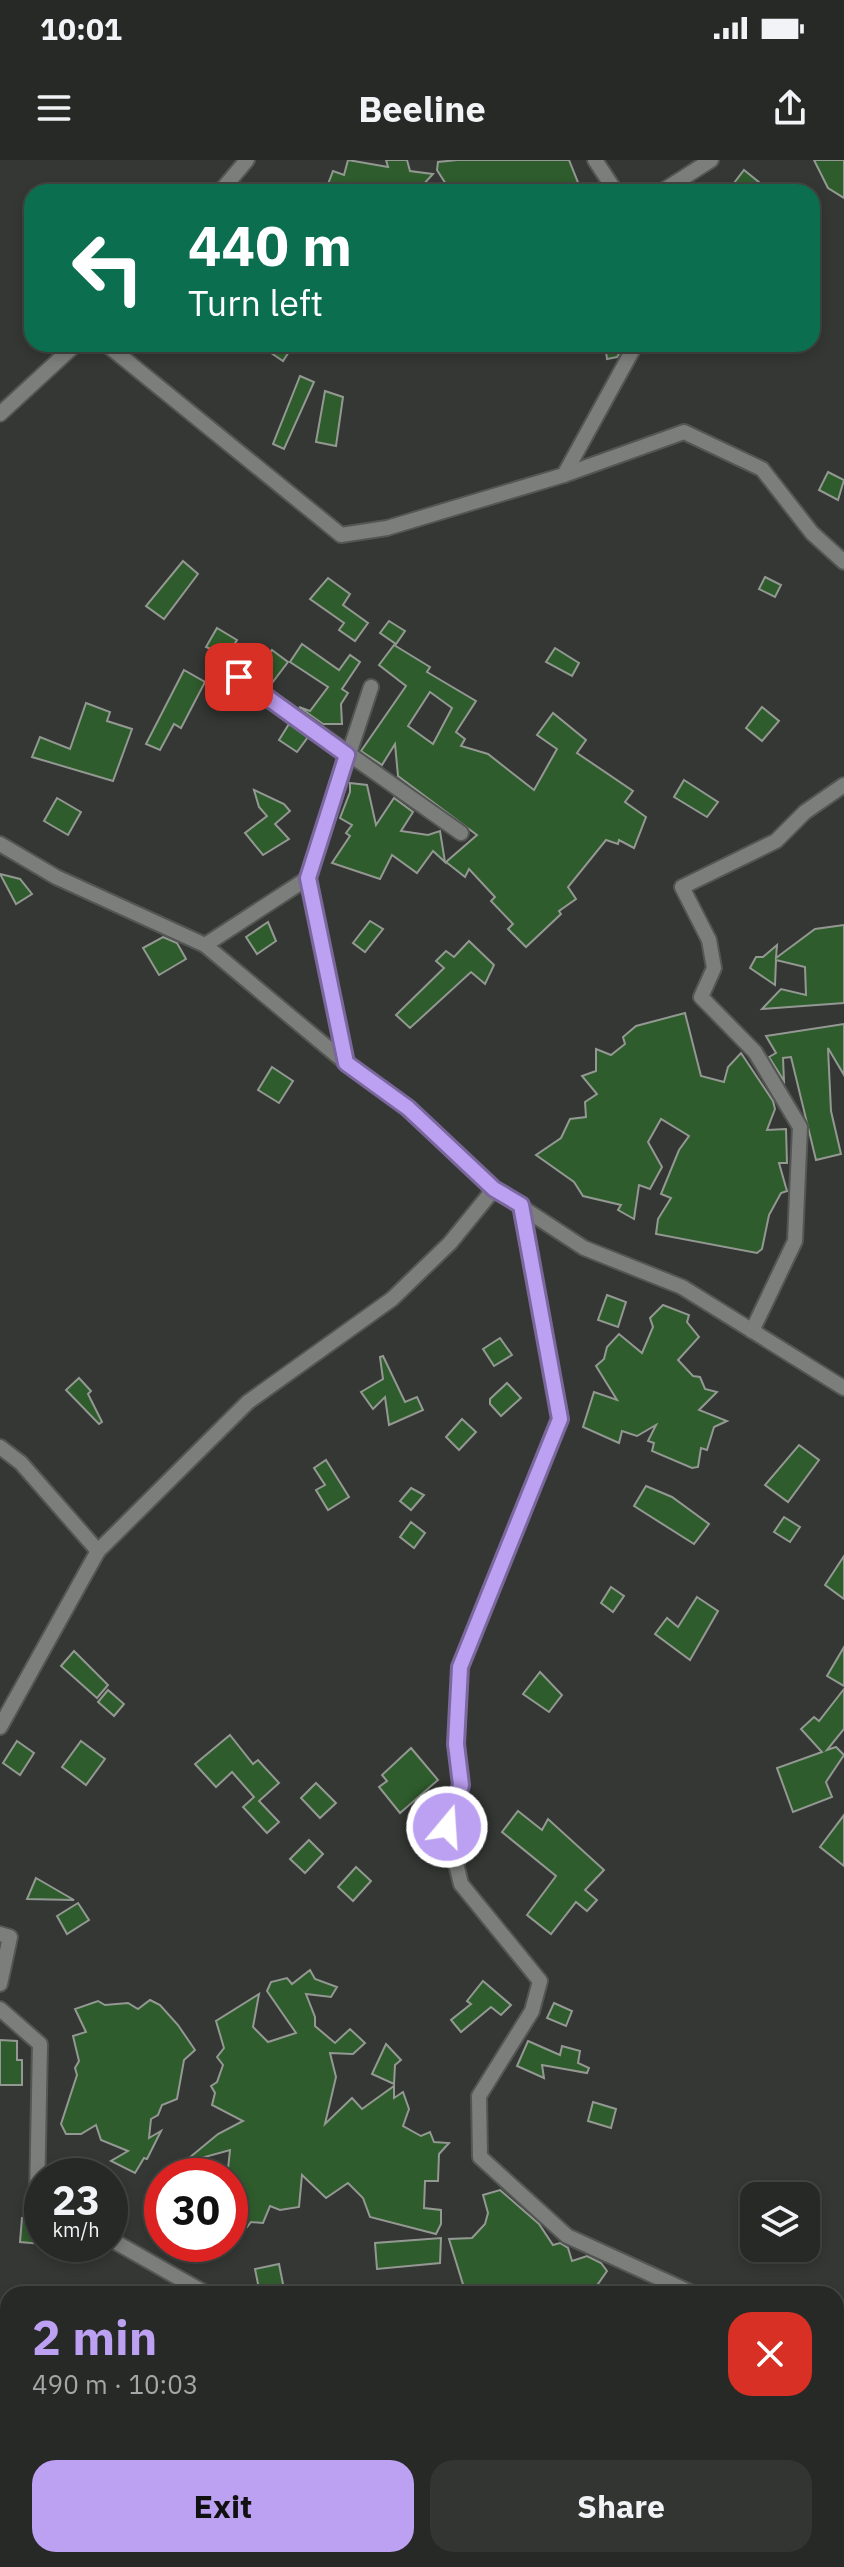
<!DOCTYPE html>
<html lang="en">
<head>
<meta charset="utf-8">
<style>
  :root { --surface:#272926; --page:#333532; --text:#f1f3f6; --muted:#a4a6a7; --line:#434543; --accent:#bca0f2 }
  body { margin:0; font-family:"IBM Plex Sans",sans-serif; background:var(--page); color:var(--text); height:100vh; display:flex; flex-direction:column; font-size:30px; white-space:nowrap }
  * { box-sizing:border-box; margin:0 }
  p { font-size:26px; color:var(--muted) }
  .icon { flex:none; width:44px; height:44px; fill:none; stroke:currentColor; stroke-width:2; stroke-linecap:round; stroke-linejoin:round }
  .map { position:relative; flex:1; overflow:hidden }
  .drawer { position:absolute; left:0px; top:2126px; width:844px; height:282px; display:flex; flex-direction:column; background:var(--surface); border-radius:24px 24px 0 0; box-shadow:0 4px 12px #0003,0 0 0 2px var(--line) }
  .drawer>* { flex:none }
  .banner { position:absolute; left:24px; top:24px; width:796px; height:168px; border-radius:24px; box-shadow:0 4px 12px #0003,0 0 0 2px var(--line); background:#0b6e4f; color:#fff; overflow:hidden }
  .controls { position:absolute; left:740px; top:2022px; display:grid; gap:16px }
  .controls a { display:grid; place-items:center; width:80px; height:80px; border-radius:16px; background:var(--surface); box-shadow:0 4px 12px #0003,0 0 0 2px var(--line); font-size:40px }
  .speed { position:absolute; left:24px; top:1998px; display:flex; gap:16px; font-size:40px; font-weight:700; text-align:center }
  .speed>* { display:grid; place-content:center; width:104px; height:104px; border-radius:50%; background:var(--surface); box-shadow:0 4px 12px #0003,0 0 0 2px var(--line); line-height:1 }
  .speed small { font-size:20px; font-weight:400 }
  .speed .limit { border:12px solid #d22; background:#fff; color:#111 }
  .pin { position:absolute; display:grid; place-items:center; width:68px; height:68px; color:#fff; margin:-34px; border-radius:16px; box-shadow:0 4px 12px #0006 }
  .me { position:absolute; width:88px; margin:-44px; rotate:18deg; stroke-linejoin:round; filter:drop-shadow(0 0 6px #0008) }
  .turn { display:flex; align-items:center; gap:28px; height:168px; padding:0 32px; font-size:36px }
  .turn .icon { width:104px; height:104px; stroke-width:2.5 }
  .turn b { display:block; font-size:56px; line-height:68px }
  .round { display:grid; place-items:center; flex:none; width:84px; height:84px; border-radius:24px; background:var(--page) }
  .summary { display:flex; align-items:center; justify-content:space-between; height:136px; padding:0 32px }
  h1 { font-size:48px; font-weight:700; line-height:60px; color:var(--accent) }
  .cta { display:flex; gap:16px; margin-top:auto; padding:16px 32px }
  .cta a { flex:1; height:92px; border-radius:24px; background:var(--accent); color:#111; font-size:32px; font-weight:700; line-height:92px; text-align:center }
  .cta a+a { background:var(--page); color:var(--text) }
  .status { display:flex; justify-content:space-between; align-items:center; height:56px; padding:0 40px; background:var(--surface); direction:ltr }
  .status svg { height:22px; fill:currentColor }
  header { display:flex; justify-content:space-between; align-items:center; height:104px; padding:0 32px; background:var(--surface); font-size:36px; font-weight:700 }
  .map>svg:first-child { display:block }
</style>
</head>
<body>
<div class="status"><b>10:01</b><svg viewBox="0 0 49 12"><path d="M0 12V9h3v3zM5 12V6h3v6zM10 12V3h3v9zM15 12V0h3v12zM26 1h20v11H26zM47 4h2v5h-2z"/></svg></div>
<header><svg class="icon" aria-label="menu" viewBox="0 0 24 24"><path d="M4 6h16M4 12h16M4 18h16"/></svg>Beeline<svg class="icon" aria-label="share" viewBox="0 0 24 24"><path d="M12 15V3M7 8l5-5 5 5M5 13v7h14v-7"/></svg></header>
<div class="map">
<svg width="844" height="2407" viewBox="0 0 844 2407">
  <rect width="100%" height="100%" fill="#343733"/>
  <g fill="#2f5c2c" stroke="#949893" stroke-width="2" fill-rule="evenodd">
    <polygon points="348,0 388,7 386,0 407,0 410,11 433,14 422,26 385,24 385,27 363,32 325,32 333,11 344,15"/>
    <polygon points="457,0 569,0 579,25 572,32 451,32 437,10 438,2"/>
    <polygon points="814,0 844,0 844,38 828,28"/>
    <polygon points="744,10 760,23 753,32 745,32 734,23"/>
    <polygon points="258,184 294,184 283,201"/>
    <polygon points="613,184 625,184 617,197 607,199 605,185"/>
    <polygon points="300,216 314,222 284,289 273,284"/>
    <polygon points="325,231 343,237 336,286 316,282"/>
    <polygon points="828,312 844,320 838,340 819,330"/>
    <polygon points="183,401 198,414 164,459 146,446"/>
    <polygon points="765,417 781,425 775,437 759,429"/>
    <polygon points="328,418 350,434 343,445 368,463 355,481 339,470 344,463 310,439"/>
    <polygon points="389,461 405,471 396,484 380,473"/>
    <polygon points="217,468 237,480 227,496 206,487"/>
    <polygon points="302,484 339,510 350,495 360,502 342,529 348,533 341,544 342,564 323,564 299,547 310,551 328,527 290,502"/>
    <path d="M394,485L430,507L427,512L476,541L456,572L465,579L461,586L488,594L534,630L557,589L537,575L553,553L586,580L577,593L633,631L625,642L646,657L634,688L619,680L618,684L606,680L568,727L576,739L559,751L561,754L526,787L508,769L513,764L491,741L495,737L469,709L465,717L446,702L477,675L398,616L395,584L382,605L361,591L406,526L379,505ZM430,532L452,548L433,584L408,566Z"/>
    <polygon points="555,488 579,503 572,516 546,502"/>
    <polygon points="272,490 288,502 272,523 256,510"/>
    <polygon points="184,510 205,522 181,568 174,564 160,590 146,584"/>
    <polygon points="86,543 110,552 107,561 132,569 113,621 32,597 40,577 70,589"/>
    <polygon points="762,547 779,561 762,581 746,568"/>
    <polygon points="289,564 308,577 297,592 279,580"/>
    <polygon points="684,620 718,642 707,657 674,637"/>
    <polygon points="350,623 367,625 376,665 394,638 413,652 401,671 428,675 440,671 445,702 433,691 417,713 392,695 380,719 332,703 350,676 346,673 352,665 340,658 350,632"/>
    <polygon points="254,630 284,644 290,651 275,664 289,679 263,695 245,673 267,656 259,647"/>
    <polygon points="57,638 81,652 68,675 44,661"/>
    <polygon points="0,714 20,719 32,734 16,744"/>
    <polygon points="370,761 383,769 365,792 353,783"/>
    <polygon points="268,762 276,781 257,794 246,777"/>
    <polygon points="844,765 844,843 762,849 781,829 806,835 805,807 776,800 775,825 750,808 756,797 763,797 777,785 776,798 815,769"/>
    <polygon points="163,777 177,783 186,799 159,815 143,788"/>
    <polygon points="469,781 494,805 485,824 471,812 410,868 396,855 444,808 436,801 446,791 454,797"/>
    <polygon points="685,853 701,916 724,922 728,907 741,893 773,941 775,949 767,970 786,969 787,1003 779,1003 787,1031 781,1033 769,1055 762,1089 757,1093 656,1074 658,1059 671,1038 661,1034 679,990 689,976 661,959 648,982 662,1007 650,1029 639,1025 634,1059 618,1050 621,1045 583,1036 574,1022 536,995 561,978 570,959 586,957 585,942 597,934 582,916 596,911 596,889 611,895 625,884 623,877 636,866"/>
    <polygon points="844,864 844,915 828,888 831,951 841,994 816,1000 791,897 783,898 784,921 769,897 776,893 766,876"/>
    <polygon points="272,907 293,921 279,943 258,930"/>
    <polygon points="607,1135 626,1142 618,1167 598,1160"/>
    <polygon points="663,1145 689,1155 687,1162 699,1177 678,1200 693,1216 700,1217 705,1229 717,1232 699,1250 727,1261 714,1267 707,1290 701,1288 698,1307 692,1308 652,1291 654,1283 648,1281 656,1265 637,1276 622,1271 619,1283 583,1267 594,1232 617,1240 596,1206 604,1199 607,1187 619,1174 642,1193 653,1167 650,1158"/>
    <polygon points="500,1178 512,1195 494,1206 483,1189"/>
    <polygon points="383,1196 405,1242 417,1237 423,1250 389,1265 385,1237 373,1249 361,1232 383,1219 380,1197"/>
    <polygon points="79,1218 91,1231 88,1234 102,1262 99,1264 66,1230"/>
    <polygon points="507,1223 521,1238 501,1256 490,1244 490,1239"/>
    <polygon points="462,1259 476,1272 459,1290 446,1277"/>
    <polygon points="799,1285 819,1300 788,1342 765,1325"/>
    <polygon points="326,1300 349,1337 328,1350 316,1330 325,1325 314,1308"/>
    <polygon points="646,1326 672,1337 709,1364 694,1384 634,1346"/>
    <polygon points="411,1328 424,1335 411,1350 400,1341"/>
    <polygon points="784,1357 800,1367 790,1382 774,1372"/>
    <polygon points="411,1362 425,1373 414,1388 400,1377"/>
    <polygon points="844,1396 844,1439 825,1425"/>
    <polygon points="611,1427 624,1436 613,1452 601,1443"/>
    <polygon points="697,1437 718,1451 690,1500 655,1474 667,1458 678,1467"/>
    <polygon points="844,1487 844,1526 827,1516"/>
    <polygon points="74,1491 108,1525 97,1538 61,1506"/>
    <polygon points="540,1512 562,1535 549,1552 523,1534"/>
    <polygon points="844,1529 844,1569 827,1590 836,1587 844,1595 826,1622 832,1637 793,1652 777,1608 822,1592 801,1569 814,1557 819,1561"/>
    <polygon points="108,1530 124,1544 114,1556 98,1542"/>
    <polygon points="230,1575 253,1604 258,1600 279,1623 259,1641 279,1662 267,1673 243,1647 254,1637 232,1612 216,1627 195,1604"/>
    <polygon points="17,1581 34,1593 20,1615 3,1603"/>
    <polygon points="81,1581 105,1599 86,1625 62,1607"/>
    <polygon points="411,1588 438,1620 400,1653 379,1627 387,1621 382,1615"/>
    <polygon points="316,1623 336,1643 320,1658 301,1638"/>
    <polygon points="518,1651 542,1670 548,1659 604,1710 585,1730 597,1740 587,1751 576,1742 551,1774 527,1755 556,1716 502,1672"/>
    <polygon points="844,1655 844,1706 820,1687"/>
    <polygon points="309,1680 323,1694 305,1713 290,1699"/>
    <polygon points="356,1707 371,1721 353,1741 338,1727"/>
    <polygon points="36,1718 74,1740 27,1739"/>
    <polygon points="78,1743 89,1760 67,1774 57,1756"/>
    <polygon points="310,1810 315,1819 337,1827 331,1837 306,1834 315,1857 315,1866 335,1883 350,1869 365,1883 353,1894 330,1893 336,1917 325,1964 352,1938 362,1949 394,1926 394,1938 403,1932 409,1949 403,1966 421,1976 430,1972 434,1982 449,1983 439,1994 438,2021 425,2021 424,2048 441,2050 441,2064 436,2074 370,2057 363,2038 348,2023 326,2038 302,2015 299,2047 280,2050 270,2046 263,2063 251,2062 247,2067 230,2053 230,2037 235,2034 228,2009 230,1990 183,2003 218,1974 243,1961 212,1945 215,1933 211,1926 217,1922 223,1905 217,1897 224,1888 216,1861 259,1834 253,1867 268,1882 296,1873 267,1831 271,1822 287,1818 292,1824"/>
    <polygon points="483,1821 511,1845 501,1855 491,1847 461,1872 451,1860 471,1844 467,1841"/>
    <polygon points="150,1840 160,1845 178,1865 195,1890 184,1900 177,1939 162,1945 158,1955 151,1959 149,1978 161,1971 147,1999 144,1998 135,2013 111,2001 128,1991 101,1980 96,1965 81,1974 66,1974 61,1964 77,1915 75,1908 79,1901 73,1876 86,1872 75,1849 98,1841 105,1845 128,1843 138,1849"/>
    <polygon points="554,1843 572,1851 566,1866 547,1858"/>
    <polygon points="0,1880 17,1881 17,1900 22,1900 22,1925 0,1925"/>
    <polygon points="528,1881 560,1895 562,1886 580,1891 578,1903 589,1908 587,1913 542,1905 544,1918 517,1906"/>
    <polygon points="386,1884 401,1900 395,1905 394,1924 372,1914"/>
    <polygon points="593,1942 616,1949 611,1968 588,1961"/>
    <polygon points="500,2030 539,2064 553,2085 560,2083 568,2088 572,2101 587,2096 601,2103 607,2111 591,2134 532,2134 532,2127 513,2133 466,2134 449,2079 472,2078 485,2064 488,2053 483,2035"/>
    <polygon points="22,2058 42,2059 42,2084 20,2082"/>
    <polygon points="441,2078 440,2103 377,2109 375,2083"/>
    <polygon points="279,2104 285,2134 260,2134 255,2109"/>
  </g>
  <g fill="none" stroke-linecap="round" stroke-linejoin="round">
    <defs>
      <g id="minor">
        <polyline points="595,0 616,32"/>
        <polyline points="220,32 247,0"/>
        <polyline points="661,32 711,0"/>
        <polyline points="106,184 341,375 387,368 564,315 636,184"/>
        <polyline points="0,254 76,184"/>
        <polyline points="564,315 684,272 762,309 812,373 844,402"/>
        <polyline points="217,501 461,673"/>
        <polyline points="0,684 56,717 205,785 346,903 408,948 494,1029 584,1088 682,1127 844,1228"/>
        <polyline points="308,718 346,903"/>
        <polyline points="205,785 308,718 371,527"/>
        <polyline points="521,1045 560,1259 460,1507 456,1584 461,1625 447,1667 461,1724 540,1821 532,1851 479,1936 480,1997 567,2076 694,2134"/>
        <polyline points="752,1171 795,1081 800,967 755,892 701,837 714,808 709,780 682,727 776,681 805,652 844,625"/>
        <polyline points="0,1287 21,1303 98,1391 248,1242 392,1139 450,1083 494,1029"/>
        <polyline points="0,1567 98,1391"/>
        <polyline points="0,1774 10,1777 0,1824"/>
        <polyline points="0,1849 40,1884 37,2038 42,2041"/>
        <polyline points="110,2079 207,2134"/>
        <polyline points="836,2251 844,2245"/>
        <polyline points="836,2291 844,2294"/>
        <polyline points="375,2407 387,2400"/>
      </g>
    </defs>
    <use href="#minor" stroke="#535653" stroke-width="18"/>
    <use href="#minor" stroke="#7b7e7a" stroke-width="14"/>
  </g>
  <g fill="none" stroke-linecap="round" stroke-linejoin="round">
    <defs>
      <polyline id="route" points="239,517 347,595 308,718 346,903 408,948 494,1029 521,1045 560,1259 460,1507 456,1584 461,1625 447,1667"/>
    </defs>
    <use href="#route" stroke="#7a689d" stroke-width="20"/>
    <use href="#route" stroke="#bca0f2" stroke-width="14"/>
  </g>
</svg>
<div class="controls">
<a><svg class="icon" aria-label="layers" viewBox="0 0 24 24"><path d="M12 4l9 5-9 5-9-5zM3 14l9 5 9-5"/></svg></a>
</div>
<div class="speed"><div>23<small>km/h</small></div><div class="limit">30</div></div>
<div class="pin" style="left:239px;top:517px;background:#d93025"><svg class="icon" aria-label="arrive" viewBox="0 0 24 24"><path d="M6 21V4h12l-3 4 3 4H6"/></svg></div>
<svg class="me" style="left:447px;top:1667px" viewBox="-20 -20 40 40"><circle r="17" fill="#bca0f2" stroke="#fff" stroke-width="3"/><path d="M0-11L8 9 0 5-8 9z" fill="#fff"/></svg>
<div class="banner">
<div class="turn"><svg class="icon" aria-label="left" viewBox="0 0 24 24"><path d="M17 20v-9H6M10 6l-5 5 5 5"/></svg><div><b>440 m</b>Turn left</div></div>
</div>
<section class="drawer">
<div class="summary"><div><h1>2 min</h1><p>490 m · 10:03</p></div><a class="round" style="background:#d93025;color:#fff"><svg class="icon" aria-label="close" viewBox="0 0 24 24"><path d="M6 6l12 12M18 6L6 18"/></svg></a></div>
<div class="cta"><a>Exit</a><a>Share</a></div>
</section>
</div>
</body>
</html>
